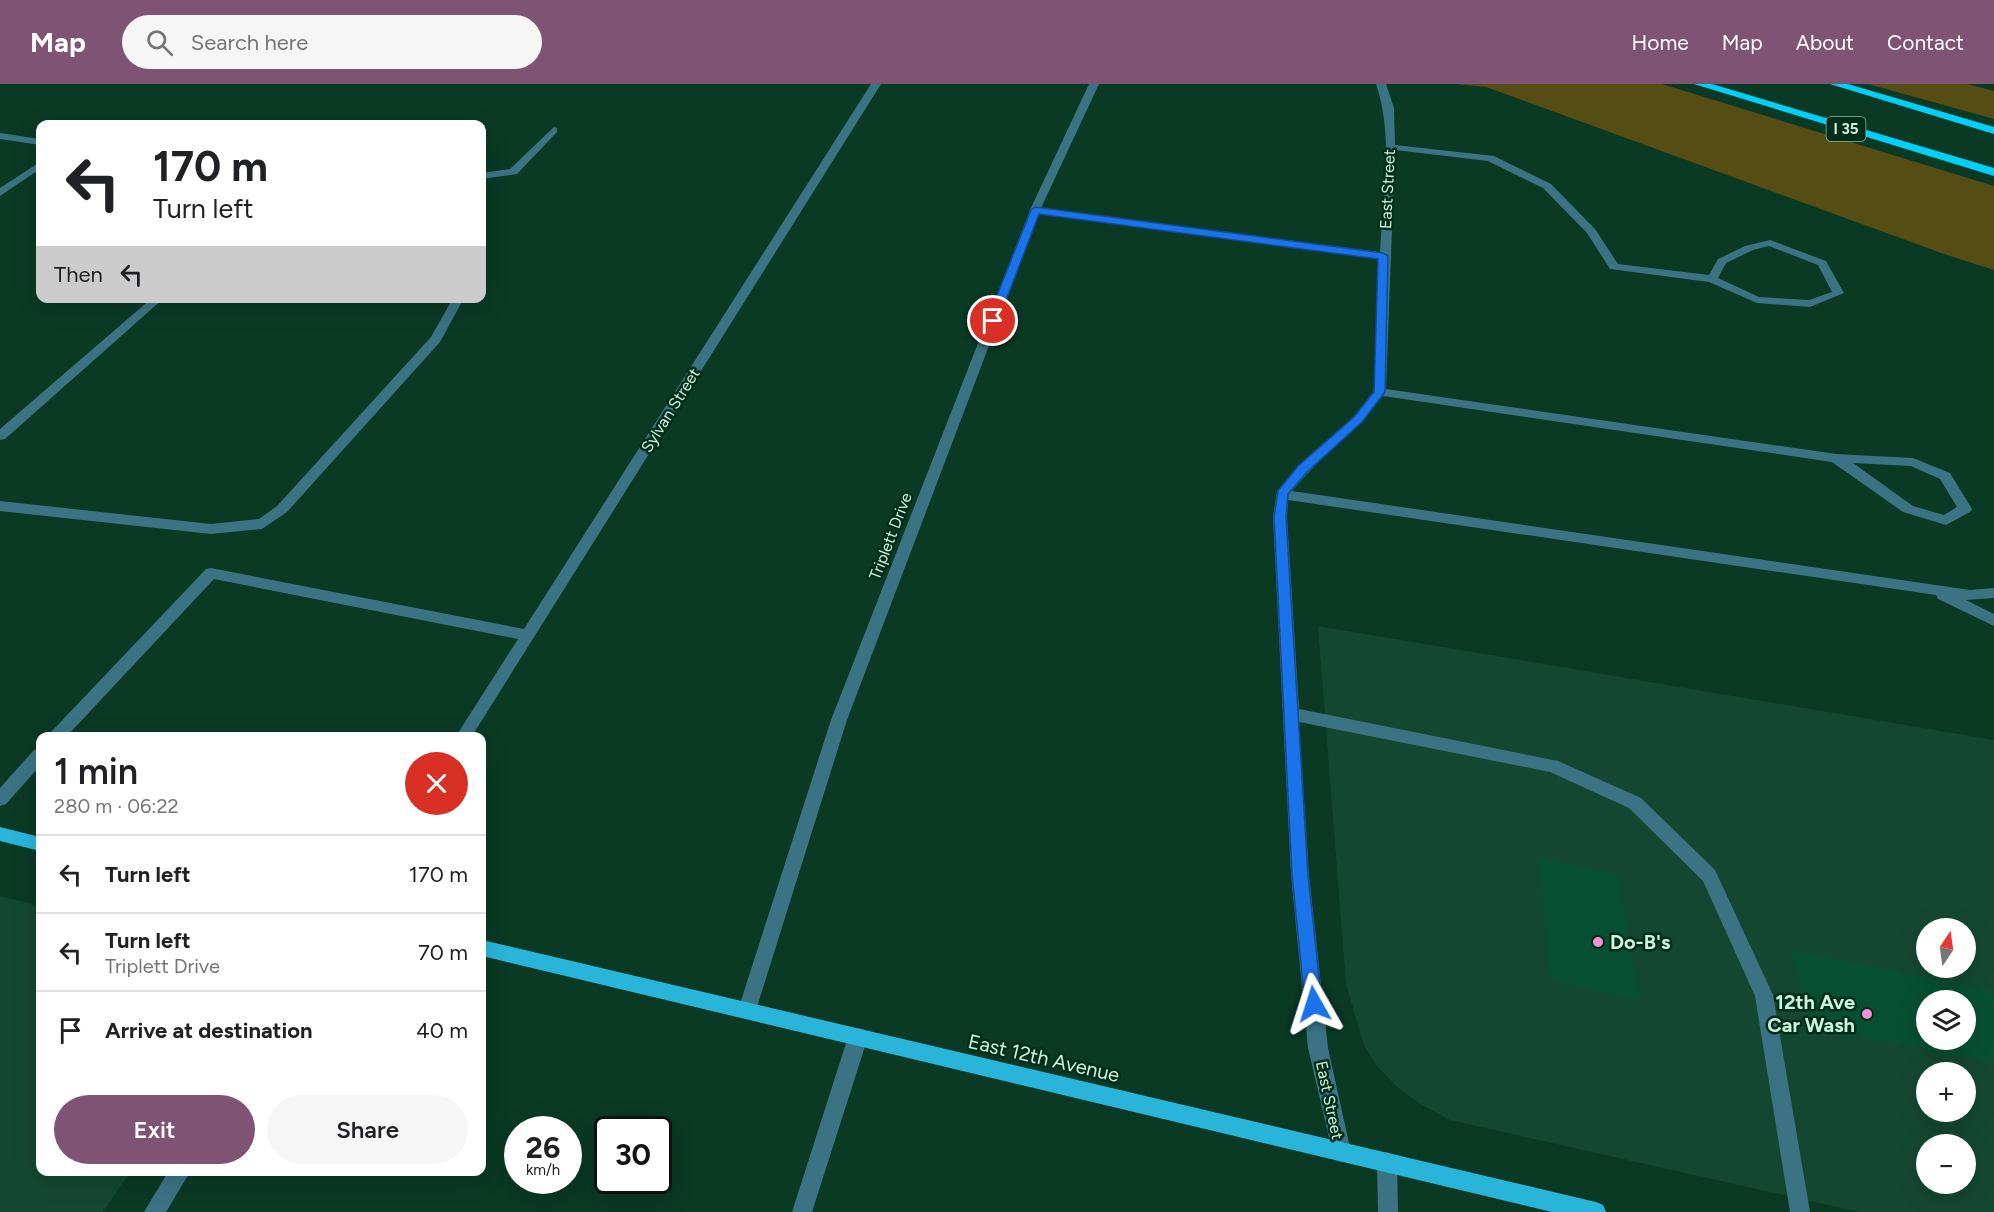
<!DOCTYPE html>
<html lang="en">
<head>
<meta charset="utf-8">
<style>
  :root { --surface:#fff; --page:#f6f6f6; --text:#202124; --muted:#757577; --line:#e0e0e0; --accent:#7f5373 }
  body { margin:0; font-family:Figtree,sans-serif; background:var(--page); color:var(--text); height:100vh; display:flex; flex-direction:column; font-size:22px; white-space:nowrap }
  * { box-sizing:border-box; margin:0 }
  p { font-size:20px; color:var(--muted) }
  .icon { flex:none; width:33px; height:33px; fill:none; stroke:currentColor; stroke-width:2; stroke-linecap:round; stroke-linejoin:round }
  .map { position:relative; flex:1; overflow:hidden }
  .sheet { position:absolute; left:36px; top:648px; width:450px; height:444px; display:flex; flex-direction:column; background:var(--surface); border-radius:12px; box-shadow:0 6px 24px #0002 }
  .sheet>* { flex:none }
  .banner { position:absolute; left:36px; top:36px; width:450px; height:183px; border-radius:12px; box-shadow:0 6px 24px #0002; background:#fff; color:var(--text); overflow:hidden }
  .needle { width:39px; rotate:13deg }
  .tools { position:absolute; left:1916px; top:834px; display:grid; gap:12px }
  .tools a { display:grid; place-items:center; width:60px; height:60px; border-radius:50%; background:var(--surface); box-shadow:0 6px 24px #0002; font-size:30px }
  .speed { position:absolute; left:504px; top:1032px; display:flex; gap:12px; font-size:30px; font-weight:700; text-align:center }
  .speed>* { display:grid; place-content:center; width:78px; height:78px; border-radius:50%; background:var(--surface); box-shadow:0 6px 24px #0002; line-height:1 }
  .speed small { font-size:15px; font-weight:400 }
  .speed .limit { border:3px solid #111; border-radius:9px; background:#fff; color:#111 }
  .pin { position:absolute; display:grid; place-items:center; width:51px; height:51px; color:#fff; margin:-26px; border:3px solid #fff; border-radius:50%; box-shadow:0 2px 6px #0007 }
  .me { position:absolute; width:66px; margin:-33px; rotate:354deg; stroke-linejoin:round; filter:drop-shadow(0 0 4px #0008) }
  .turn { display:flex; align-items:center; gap:21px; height:126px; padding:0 18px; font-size:27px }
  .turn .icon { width:78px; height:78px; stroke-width:2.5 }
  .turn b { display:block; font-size:42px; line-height:51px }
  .then { display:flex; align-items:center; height:57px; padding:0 18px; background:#0003; gap:12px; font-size:22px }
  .round { display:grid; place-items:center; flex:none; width:63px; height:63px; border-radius:32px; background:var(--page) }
  .head { display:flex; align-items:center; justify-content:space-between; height:102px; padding:0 18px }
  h1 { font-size:36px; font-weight:600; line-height:45px }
  .cta { display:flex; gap:12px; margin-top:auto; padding:12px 18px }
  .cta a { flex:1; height:69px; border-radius:36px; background:var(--accent); color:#fff; font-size:24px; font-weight:600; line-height:69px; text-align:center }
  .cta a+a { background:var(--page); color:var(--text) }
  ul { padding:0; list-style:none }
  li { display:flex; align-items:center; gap:18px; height:78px; padding:0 18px; border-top:2px solid var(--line) }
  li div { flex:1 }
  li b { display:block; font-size:22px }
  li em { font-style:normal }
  header { display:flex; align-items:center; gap:36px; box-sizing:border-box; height:84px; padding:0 30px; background:var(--accent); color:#fff }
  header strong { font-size:28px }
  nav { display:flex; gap:33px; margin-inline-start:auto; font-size:21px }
  .search { width:420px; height:54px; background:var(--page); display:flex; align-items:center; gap:15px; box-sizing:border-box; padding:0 21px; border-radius:33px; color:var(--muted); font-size:22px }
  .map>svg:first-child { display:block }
</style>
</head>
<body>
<header>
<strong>Map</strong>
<div class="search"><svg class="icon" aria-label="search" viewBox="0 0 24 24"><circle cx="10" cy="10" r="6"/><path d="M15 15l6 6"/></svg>Search here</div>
<nav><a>Home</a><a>Map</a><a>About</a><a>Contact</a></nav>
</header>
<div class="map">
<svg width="1994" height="1128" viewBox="0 0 1994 1128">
  <rect width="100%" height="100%" fill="#0a3924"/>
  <g fill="#144731" fill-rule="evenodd">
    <path d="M1318,542L1994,656V1128H1859L1450,1036L1420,1020L1396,1002L1375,980L1364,961L1346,900ZM1926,844H1965V884H1926ZM1926,916H1965V956H1926ZM1926,988H1965V1028H1926ZM1926,1060H1965V1100H1926Z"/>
    <polygon points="0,812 40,822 40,1088 130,1088 103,1128 0,1128"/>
  </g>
  <g fill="#564d15">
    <polygon points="1456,0 1662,0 1994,102 1994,186 1947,171 1486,3"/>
    <polygon points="1868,0 1967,0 1994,7 1994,35"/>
  </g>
  <g fill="#074f32" fill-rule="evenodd">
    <polygon points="1538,773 1618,791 1640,916 1551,897"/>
    <path d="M1790,866L1990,906L1994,916V978L1811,944ZM1926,916H1965V956H1926Z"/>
  </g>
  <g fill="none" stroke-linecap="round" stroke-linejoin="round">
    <g fill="#3b7384" fill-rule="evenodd">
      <polygon points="871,0 881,0 472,652 456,652 518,555 214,495 67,652 50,652 52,647 206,485 211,484 524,545"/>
      <path d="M1089,0H1099L1041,124L1380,168C1383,114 1394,53 1376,0H1386L1394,24L1395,61L1494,72L1551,100L1595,145L1618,180L1709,191L1718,175L1745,162L1770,156L1826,177L1844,209L1810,223L1757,219L1709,198L1610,185L1587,149L1543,104L1488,77L1395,66L1386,305L1836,370L1913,374L1950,389L1972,425L1970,428L1946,441L1903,428L1832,378L1383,312C1355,347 1320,373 1292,407L1970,506L1994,504V514L1966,516L1994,530V542L1938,515L1936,511L1288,416L1287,433L1299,625L1558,677L1641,714L1715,786L1773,911L1810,1128H1790L1755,912L1703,797L1629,724L1550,688L1299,638L1309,791L1328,964L1351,1068L1348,1075L1341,1078L1334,1075L1308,964L1291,791L1273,433L1277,407L1298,382L1354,332L1374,307L1380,175L1039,130L847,636L756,926L754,932L747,935L740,932L738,926L831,636L1030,126ZM1769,162L1818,181L1832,208L1809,216L1759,213L1718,194L1726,179L1753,166ZM1853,379L1911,382L1940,395L1957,423L1944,431L1913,422Z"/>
      <polygon points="554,43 557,44 557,48 517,90 482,95 482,89 510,85"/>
      <polygon points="0,49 40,55 40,61 0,55"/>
      <polygon points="40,78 40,85 0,112 0,104"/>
      <polygon points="152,214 164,214 5,355 0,356 0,345"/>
      <polygon points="453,214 464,214 440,258 287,428 262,445 211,450 0,427 0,417 211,440 259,435 277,422 431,253"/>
      <polygon points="40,664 40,682 6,720 0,722 0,704 34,666"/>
      <polygon points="858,944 865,946 868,953 812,1128 792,1128 848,953 851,946"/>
      <polygon points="1387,1068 1394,1071 1397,1078 1398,1128 1378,1128 1377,1078 1380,1071"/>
      <polygon points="168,1088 190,1088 166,1128 144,1128"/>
    </g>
    <g fill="#29b5d9" fill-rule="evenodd">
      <polygon points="0,743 40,753 40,767 0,757"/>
      <polygon points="482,856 1596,1118 1603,1121 1606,1128 1552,1128 482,872"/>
    </g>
    <g fill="#01d0fa" fill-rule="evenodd">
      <polygon points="1694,0 1712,0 1994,84 1994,92"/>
      <polygon points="1830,0 1848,0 1994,43 1994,50"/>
    </g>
  </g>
  <polygon fill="#1a73e8" stroke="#114b97" stroke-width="1.5" points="1035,123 1383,169 1388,172 1385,308 1362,338 1307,388 1288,410 1286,433 1308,791 1322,920 1320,926 1314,929 1308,926 1305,920 1292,791 1274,433 1278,407 1298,382 1354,333 1374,308 1378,175 1039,130 998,237 996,239 989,239 987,237 1031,126"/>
  <g fill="#f491d4" stroke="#002e1b" stroke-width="2">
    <circle cx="1598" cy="858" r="6"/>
    <circle cx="1867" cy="930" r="6"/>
  </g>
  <g text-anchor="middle" stroke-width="5" stroke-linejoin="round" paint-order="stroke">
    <rect fill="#002e1b" stroke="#8fb8a2" stroke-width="1.5" x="1826.5" y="33" width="39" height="24" rx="4.5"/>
    <g font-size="15" font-weight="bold" fill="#ccf3dc">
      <text x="1846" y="50">I 35</text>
    </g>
    <g font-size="16" fill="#ccf3dc" stroke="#002e1b">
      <text transform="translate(1387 105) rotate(-87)" y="6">East Street</text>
      <text transform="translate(670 326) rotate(-58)" y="6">Sylvan Street</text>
      <text transform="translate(890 452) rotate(-69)" y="6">Triplett Drive</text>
      <text transform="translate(1330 1016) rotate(78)" y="6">East Street</text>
    </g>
    <g font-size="20" font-weight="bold" fill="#ccf3dc" stroke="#002e1b" text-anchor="start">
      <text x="1610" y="865">Do-B's</text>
      <text x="1855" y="925" text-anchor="end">12th Ave<tspan x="1855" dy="23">Car Wash</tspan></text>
    </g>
    <g font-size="20" fill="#ccf3dc" stroke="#002e1b">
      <text transform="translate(1044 974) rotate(13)" y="7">East 12th Avenue</text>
    </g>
  </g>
</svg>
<div class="tools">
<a><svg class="needle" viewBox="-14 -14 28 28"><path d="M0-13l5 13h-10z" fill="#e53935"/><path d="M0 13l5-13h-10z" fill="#757577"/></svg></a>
<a><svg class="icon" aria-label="layers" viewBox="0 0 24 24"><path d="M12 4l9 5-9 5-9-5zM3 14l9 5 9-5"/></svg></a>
<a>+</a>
<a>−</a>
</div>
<div class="speed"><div>26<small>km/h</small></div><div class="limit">30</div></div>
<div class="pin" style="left:993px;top:237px;background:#d93025"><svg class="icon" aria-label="arrive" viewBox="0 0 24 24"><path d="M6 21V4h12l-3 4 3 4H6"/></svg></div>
<svg class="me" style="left:1314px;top:920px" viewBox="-20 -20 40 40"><path d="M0-17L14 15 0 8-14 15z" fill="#1a73e8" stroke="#fff" stroke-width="4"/></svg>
<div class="banner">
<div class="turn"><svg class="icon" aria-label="left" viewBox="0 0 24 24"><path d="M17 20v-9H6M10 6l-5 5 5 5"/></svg><div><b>170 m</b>Turn left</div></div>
<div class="then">Then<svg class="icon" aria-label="left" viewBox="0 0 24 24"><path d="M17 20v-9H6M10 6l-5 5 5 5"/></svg></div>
</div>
<section class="sheet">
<div class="head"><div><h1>1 min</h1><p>280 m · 06:22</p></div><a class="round" style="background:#d93025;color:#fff"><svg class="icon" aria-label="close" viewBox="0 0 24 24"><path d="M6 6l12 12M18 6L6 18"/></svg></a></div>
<ul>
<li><svg class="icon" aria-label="left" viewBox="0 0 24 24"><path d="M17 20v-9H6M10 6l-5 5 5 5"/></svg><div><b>Turn left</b></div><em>170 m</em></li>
<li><svg class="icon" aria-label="left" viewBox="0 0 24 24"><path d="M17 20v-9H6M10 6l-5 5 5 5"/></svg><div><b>Turn left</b><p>Triplett Drive</p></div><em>70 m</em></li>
<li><svg class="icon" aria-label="arrive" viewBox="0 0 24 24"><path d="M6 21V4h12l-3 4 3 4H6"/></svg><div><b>Arrive at destination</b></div><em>40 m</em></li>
</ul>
<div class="cta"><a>Exit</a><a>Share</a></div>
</section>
</div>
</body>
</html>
